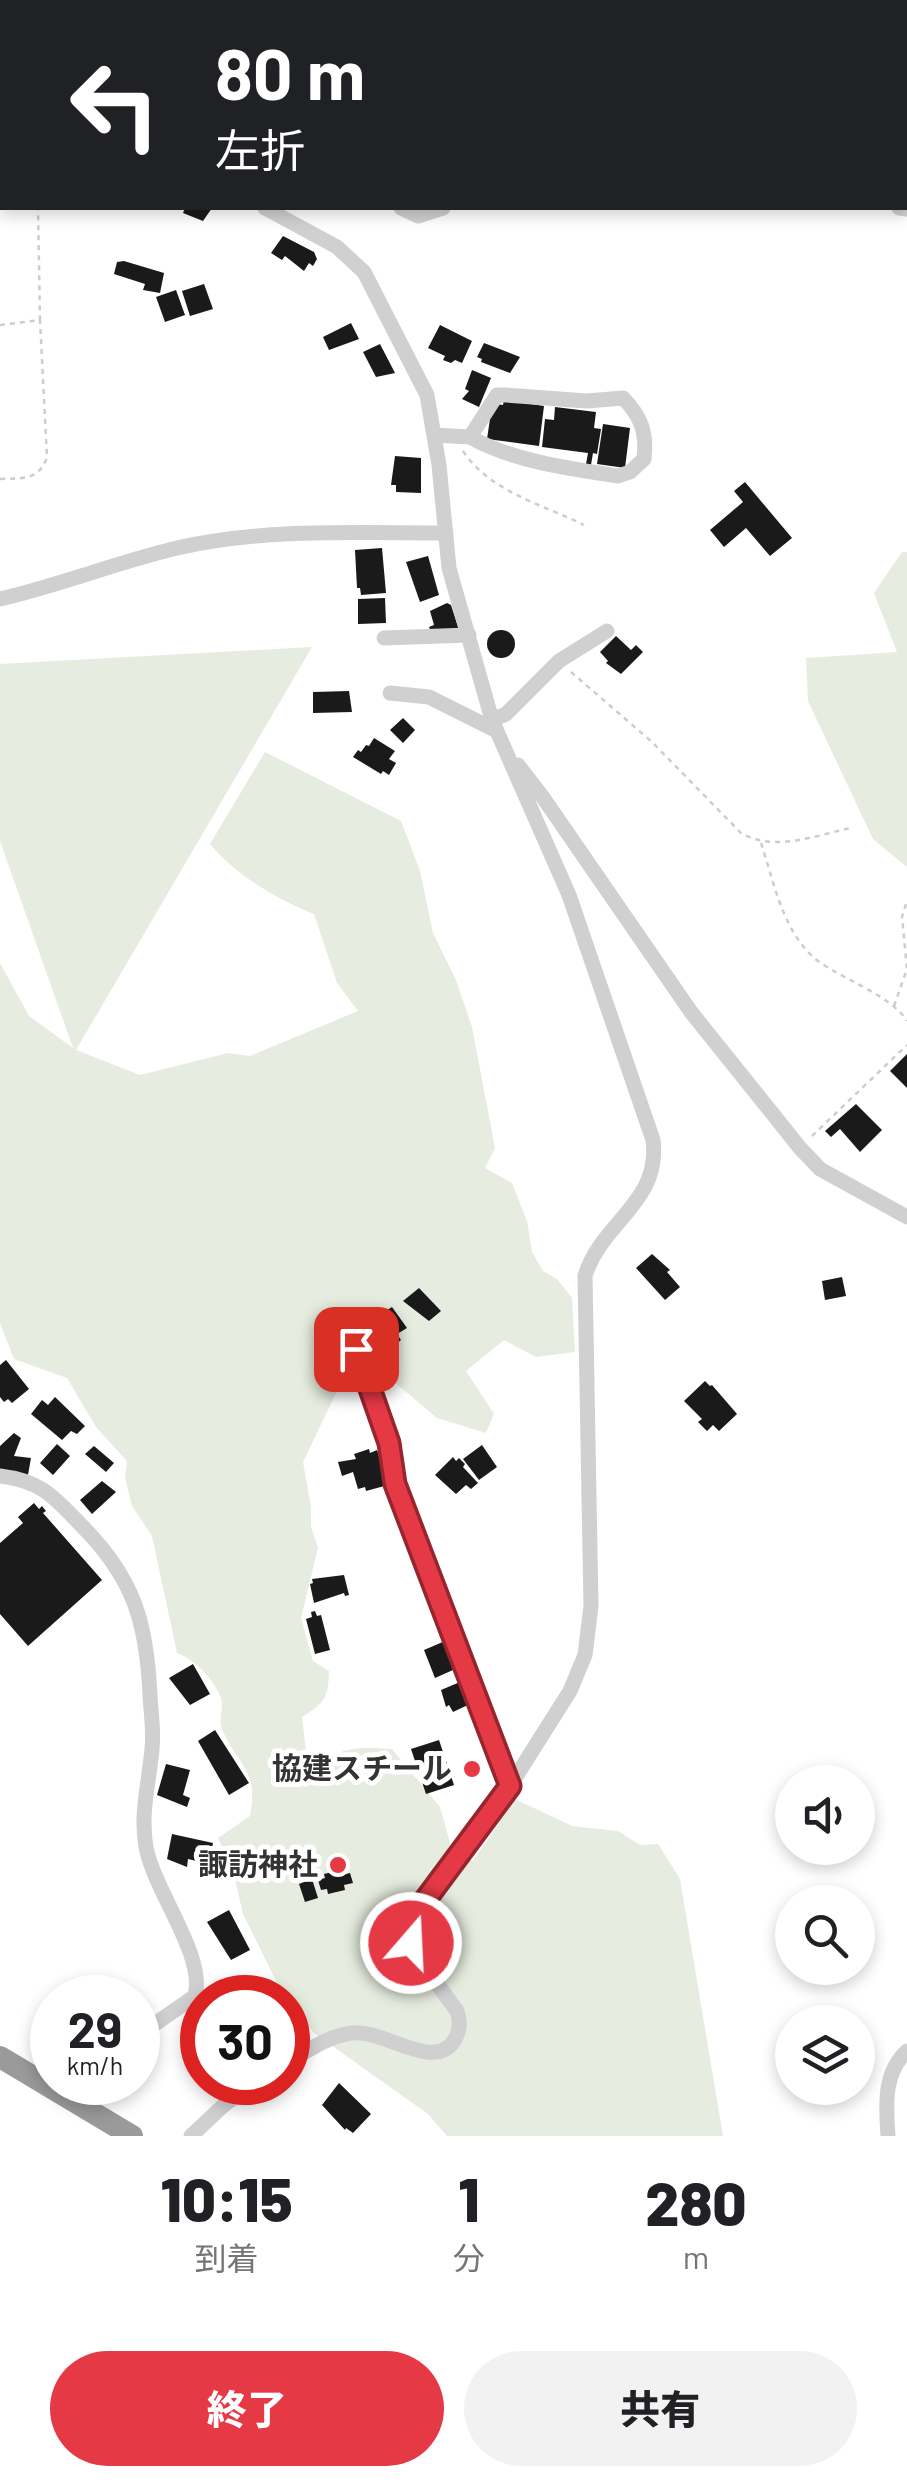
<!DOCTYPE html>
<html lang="ja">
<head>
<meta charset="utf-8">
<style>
  :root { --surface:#fff; --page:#f2f2f2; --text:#202124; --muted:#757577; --accent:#e63946 }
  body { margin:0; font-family:Barlow,"Noto Sans JP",sans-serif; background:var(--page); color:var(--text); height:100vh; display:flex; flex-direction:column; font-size:38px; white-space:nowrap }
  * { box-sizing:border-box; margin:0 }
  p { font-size:32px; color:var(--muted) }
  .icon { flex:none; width:55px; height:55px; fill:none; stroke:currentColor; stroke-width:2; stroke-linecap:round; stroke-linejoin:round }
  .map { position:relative; height:2136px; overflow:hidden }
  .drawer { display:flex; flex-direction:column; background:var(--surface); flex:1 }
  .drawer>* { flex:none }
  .hud { position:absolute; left:0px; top:0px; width:908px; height:210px; box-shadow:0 5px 15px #0003; background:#202124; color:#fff; overflow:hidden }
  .controls { position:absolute; left:775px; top:1765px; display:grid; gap:20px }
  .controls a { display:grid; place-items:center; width:100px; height:100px; border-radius:50%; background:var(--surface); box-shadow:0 5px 15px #0003; font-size:50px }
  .speed { position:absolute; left:30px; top:1975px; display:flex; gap:20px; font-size:50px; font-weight:700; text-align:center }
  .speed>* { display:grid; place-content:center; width:130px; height:130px; border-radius:50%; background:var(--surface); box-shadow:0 5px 15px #0003; line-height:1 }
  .speed small { font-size:25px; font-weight:400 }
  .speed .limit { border:15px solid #d22; background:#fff; color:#111 }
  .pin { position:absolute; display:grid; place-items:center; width:85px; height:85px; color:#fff; margin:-42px; border-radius:20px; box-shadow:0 5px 15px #0006 }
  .me { position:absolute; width:110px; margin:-55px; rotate:19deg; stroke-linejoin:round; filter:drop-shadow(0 0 8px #0008) }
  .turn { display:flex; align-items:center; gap:35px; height:210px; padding:0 50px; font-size:45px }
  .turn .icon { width:130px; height:130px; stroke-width:2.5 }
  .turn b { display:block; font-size:70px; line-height:85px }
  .eta { display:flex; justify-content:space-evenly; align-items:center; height:170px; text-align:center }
  .eta b { font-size:60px; font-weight:800; line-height:70px }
  .button { display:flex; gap:20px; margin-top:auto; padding:20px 50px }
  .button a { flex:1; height:115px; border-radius:60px; background:var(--accent); color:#fff; font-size:40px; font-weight:800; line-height:115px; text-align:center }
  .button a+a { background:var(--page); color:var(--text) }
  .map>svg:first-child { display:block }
</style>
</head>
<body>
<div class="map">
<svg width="907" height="2136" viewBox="0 0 907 2136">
  <rect width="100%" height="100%" fill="#fff"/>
  <g fill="#e6ecdf">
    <polygon points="902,552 907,552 907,867 873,839 808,701 806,658 897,652 874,593"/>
    <path d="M312,647L76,1050L140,1075L228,1053L250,1056L358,1011L337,983L314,914C275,898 237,876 210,844L265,752L401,821L420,871L433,933L456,980L472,1027L495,1148L485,1168L512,1183L527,1221L532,1252L543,1271L557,1279L572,1298L575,1352L536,1357L504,1340L466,1371L494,1414L486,1433L437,1418L386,1375L348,1368L303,1462L311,1507V1526L318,1548L301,1618L313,1661L329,1671C328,1698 325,1703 302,1717L308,1769C343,1748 351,1746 392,1749L440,1807L452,1850L473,1861L515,1799L572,1826L618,1831L640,1845L658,1844L680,1879L723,2136H447L428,2114L314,2033L282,1993L243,1914L233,1871L218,1838L250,1816C259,1768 238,1767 222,1729C218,1719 224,1707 221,1698C213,1678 195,1660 177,1653L152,1536L132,1506L125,1478L127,1461L96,1427L67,1378L14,1359L0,1323V963L29,1016L73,1048L0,841V664Z"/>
  </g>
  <g fill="#1a1a1a">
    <polygon points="185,208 212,208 203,221 183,213"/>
    <polygon points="283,236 314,252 317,259 313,266 309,263 304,271 285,256 282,260 271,253"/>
    <polygon points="124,261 164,273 160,293 143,290 145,284 114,274 117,262"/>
    <polygon points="204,284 213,309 190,316 182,291"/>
    <polygon points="176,290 185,315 165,322 156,297"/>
    <polygon points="351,323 359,339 329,350 323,337"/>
    <polygon points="440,325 472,341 462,363 455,360 451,363 443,360 445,356 428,348"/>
    <polygon points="484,343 520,357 510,373 481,362 482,359 477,357"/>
    <polygon points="380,344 395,373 376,377 363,352"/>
    <polygon points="472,370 491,378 479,407 462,399 469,391 465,389"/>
    <polygon points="504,400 544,406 539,446 487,439 491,412 496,404 503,405"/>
    <polygon points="555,407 596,412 594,428 601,429 597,454 593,453 591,465 586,464 588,453 542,447 545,419 554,420"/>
    <polygon points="603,424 630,428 625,468 597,464"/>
    <polygon points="395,456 421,458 421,493 396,492 396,485 391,485"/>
    <polygon points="745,482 792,538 770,556 746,528 724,547 710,530 743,502 734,491"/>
    <polygon points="382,548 386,593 361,595 360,588 357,588 355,550"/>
    <polygon points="428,556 439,595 420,602 406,562"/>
    <polygon points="385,598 386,623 358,624 358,599"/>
    <polygon points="447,603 451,605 459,630 431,632 429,627 434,625 430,611"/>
    <circle cx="501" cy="644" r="14"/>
    <polygon points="616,636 631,650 636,645 643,652 621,674 606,663 608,661 600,652"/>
    <polygon points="349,691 352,712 313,713 313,692"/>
    <polygon points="403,718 415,730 403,743 390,730"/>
    <polygon points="374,738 395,751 389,759 396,763 389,775 383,771 381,774 353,757 358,750 361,752 366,745 369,746"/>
    <polygon points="907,1054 907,1088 890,1071"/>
    <polygon points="856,1104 882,1130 860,1152 840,1129 831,1137 825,1131"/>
    <polygon points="652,1254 670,1270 667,1272 680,1287 665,1300 636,1268"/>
    <polygon points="842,1277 846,1296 825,1300 822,1281"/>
    <polygon points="419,1288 441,1311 429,1321 403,1301"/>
    <polygon points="392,1307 407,1328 397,1334 401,1340 395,1345 389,1340 382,1344 370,1321"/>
    <polygon points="6,1360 29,1389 12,1403 8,1399 4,1402 0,1397 0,1365"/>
    <polygon points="705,1381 710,1386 712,1385 737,1414 719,1431 713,1425 707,1431 698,1422 702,1419 684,1401"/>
    <polygon points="55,1397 85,1426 77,1434 71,1431 62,1440 31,1414 42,1400 48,1405"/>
    <polygon points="14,1433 21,1438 14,1456 31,1458 28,1475 0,1471 0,1446"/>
    <polygon points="57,1444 70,1456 53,1475 40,1463"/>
    <polygon points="482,1445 497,1467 479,1480 463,1459"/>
    <polygon points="94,1446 114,1463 106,1472 85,1454"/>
    <polygon points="369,1449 370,1453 377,1450 388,1485 366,1491 365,1487 358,1489 353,1472 342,1476 338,1462 356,1459 354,1454"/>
    <polygon points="453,1457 456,1461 459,1458 465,1464 463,1467 478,1483 471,1489 466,1485 456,1494 435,1475"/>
    <polygon points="102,1481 116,1492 92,1514 80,1500"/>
    <polygon points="34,1503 39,1509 42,1506 46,1511 43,1513 102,1580 28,1646 0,1614 0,1543 23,1523 18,1517"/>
    <polygon points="344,1575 349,1595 345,1596 344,1593 314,1603 310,1584 313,1583 312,1579"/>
    <polygon points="315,1611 317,1616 321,1615 330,1650 315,1654 306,1619 312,1617 311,1612"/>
    <polygon points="445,1641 454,1663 451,1665 453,1670 435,1678 424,1650"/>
    <polygon points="193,1664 210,1694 190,1705 169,1678"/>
    <polygon points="460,1682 470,1704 453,1712 449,1705 446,1707 441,1690"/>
    <polygon points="215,1730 249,1783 229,1795 198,1741"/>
    <polygon points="439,1740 454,1785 426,1794 411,1749"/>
    <polygon points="166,1764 190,1770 183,1795 190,1798 187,1807 157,1795"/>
    <polygon points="172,1834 213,1843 209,1864 188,1859 187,1867 167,1859"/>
    <polygon points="341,1870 342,1875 350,1873 353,1883 344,1885 345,1890 328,1894 327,1889 321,1890 318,1880 325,1878 324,1874"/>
    <polygon points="312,1879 318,1898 305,1902 299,1884"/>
    <polygon points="229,1910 250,1950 231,1960 207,1922"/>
    <polygon points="339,2083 371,2114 353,2133 346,2128 345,2130 322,2105"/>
  </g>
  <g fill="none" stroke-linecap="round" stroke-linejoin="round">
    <g stroke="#cdcdcd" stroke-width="2.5" stroke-dasharray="5 5" stroke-linecap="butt">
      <polyline points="0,325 40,320 38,208"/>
      <path d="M463,451C490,492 544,505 584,525"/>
      <path d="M0,479C22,478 39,481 47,457L40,320"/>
      <path d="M571,672L652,742L741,833C773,852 815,836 850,828"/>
      <path d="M761,843C774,882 783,934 818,961C842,979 892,996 907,1021"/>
      <polyline points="894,1006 907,969 902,917 907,901"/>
      <polyline points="812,1136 907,1045"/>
    </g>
    <g stroke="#d0d0d0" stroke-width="15">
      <polyline points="10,2 11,0"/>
      <polyline points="143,2 146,0"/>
      <polyline points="584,2 585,0"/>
      <polyline points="705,2 705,0"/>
      <polyline points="0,18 2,14"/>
      <polyline points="0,83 2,84"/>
      <polyline points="905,156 907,156"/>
      <path d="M265,208L337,247L364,272L427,395L439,465L449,568L492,720L569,895L653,1140C661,1203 601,1222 585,1276L591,1606L585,1655L570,1691L510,1786L426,1899L415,1918L411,1938L414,1952L457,2011C461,2022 460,2031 454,2041C433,2072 385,2029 352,2033C328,2036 307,2051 288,2063"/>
      <polyline points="401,208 418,216 443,208"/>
      <polyline points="899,208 907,209"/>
      <path d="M434,435L470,437L497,395H506L587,401L623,398C642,417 647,434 644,459L630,472L618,476C571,469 512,461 470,437"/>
      <path d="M0,599C60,585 118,562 177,548C265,528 357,533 446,533"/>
      <polyline points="384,638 469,635"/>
      <polyline points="390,693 429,697 497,731"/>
      <polyline points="492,720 506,714 559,661 607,631"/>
      <polyline points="518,765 542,796 691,1012 800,1148 820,1169 907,1217"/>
      <polyline points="356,1349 389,1443 395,1484 510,1786"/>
      <path d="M0,1476C42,1481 54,1497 81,1525C134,1578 147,1623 150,1696C151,1713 154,1732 152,1749C149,1783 140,1813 146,1847C154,1891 206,1956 195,1996L138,2036"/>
      <polyline points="76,2103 93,2082"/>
      <polyline points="191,2136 224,2105 256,2082"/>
      <path d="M888,2136C886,2106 883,2073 907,2051"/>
    </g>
    <polyline stroke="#9a9a9a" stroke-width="22" points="0,2057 132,2136"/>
  </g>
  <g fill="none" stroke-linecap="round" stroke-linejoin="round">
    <defs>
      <polyline id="route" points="356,1349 389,1443 395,1484 510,1786 426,1899 415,1918 411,1943"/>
    </defs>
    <use href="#route" stroke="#96252e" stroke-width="25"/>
    <use href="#route" stroke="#e63946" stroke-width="18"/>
  </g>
  <g fill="#e63946" stroke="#fff" stroke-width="4">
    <circle cx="472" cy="1769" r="10"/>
    <circle cx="338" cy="1865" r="10"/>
  </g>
  <g text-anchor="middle" stroke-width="10" stroke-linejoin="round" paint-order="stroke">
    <g font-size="30" font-weight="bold" fill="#333" stroke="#fff" text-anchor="end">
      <text x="452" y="1779">協建スチール</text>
      <text x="318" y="1875">諏訪神社</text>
    </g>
  </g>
</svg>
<div class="controls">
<a><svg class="icon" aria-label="sound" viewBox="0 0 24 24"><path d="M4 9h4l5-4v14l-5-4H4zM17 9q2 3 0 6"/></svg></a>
<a><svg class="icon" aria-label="search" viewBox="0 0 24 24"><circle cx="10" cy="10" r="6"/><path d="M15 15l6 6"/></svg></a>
<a><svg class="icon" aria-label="layers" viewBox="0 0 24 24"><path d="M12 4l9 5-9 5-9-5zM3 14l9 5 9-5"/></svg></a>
</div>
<div class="speed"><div>29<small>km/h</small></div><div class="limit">30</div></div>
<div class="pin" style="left:356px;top:1349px;background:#d93025"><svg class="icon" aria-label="arrive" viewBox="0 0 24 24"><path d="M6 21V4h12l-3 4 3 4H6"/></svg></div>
<svg class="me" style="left:411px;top:1943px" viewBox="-20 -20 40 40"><circle r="17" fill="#e63946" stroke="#fff" stroke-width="3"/><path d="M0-11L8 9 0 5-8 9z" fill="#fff"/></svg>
<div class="hud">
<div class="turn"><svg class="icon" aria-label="left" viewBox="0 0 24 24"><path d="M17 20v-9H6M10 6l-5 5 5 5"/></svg><div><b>80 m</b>左折</div></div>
</div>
</div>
<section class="drawer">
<div class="eta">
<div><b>10:15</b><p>到着</p></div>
<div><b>1</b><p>分</p></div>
<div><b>280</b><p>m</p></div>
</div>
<div class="button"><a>終了</a><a>共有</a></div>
</section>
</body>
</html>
